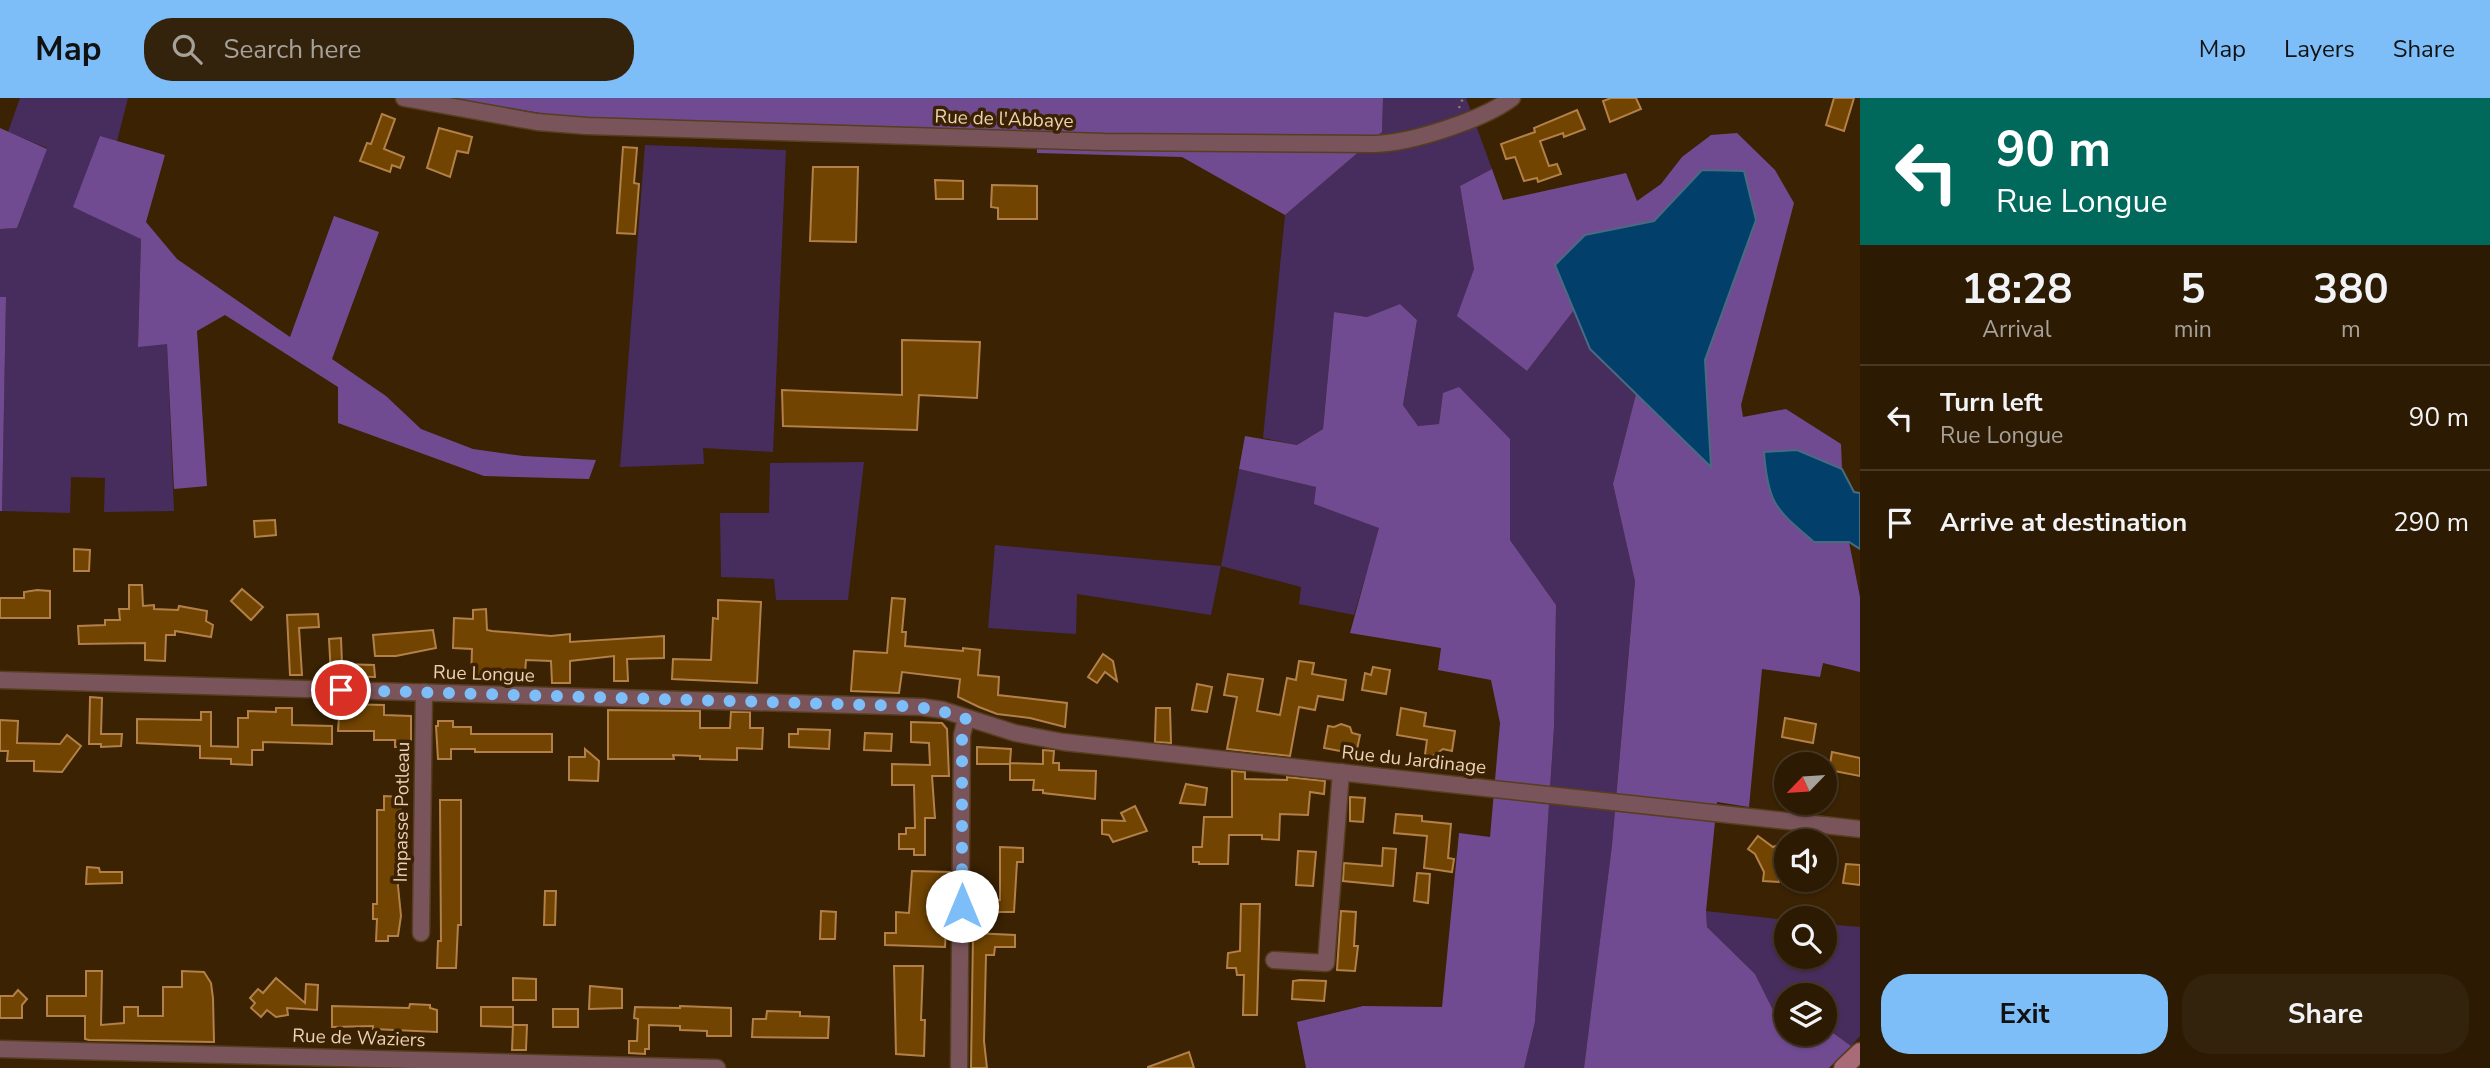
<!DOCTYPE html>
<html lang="en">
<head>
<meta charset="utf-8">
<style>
  :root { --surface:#2c1a02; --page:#34230c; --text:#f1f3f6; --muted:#a6a199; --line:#483824; --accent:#7dbef9 }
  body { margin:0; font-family:"Nunito Sans",sans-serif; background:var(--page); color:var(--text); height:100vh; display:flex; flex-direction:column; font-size:26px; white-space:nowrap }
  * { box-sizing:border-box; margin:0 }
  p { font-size:23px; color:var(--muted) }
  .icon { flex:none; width:38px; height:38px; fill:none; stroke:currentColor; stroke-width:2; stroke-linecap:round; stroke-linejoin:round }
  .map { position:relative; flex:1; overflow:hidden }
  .details { display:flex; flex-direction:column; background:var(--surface); width:630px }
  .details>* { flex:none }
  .top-card { background:#00695c; color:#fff; overflow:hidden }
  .needle { width:46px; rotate:245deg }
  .fabs { position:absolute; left:1774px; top:654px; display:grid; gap:14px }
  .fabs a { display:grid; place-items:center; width:63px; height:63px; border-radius:50%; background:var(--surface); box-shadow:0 2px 5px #0004,0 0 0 2px var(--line); font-size:35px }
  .pin { position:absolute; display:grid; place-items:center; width:60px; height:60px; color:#fff; margin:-30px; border:4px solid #fff; border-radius:50%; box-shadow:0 2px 7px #0007 }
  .me { position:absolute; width:77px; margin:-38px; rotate:0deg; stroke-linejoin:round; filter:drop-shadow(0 0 5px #0008) }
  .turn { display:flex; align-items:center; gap:24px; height:147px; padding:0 21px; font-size:32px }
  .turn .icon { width:91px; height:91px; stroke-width:2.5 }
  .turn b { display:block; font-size:49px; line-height:60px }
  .eta { display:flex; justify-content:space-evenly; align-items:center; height:119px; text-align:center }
  .eta b { font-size:42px; font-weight:700; line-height:49px }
  .cta { display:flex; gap:14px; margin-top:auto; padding:14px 21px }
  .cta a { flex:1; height:80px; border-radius:28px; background:var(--accent); color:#111; font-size:28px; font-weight:700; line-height:80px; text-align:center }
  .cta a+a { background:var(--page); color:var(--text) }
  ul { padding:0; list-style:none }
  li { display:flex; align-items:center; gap:21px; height:105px; padding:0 21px; border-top:2px solid var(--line) }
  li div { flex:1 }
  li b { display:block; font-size:26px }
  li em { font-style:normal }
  header { display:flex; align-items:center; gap:42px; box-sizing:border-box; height:98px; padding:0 35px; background:var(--accent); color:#111 }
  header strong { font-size:33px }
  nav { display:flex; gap:38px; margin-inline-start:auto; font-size:24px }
  .search { width:490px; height:63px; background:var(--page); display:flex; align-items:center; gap:18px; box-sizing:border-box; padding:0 24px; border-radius:28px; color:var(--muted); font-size:26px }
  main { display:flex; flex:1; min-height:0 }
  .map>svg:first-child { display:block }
</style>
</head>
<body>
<header>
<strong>Map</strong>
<div class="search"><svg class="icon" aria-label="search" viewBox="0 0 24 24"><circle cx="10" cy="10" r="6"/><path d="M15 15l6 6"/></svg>Search here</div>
<nav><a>Map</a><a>Layers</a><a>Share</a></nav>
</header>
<main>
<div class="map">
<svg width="1860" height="970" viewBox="0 0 1860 970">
  <rect width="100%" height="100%" fill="#3a2203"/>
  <g fill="#472d5d">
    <polygon points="20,0 128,0 117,43 99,39 141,141 138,248 167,245 174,413 104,414 105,380 71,379 70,415 2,413 6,200 0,199 0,131 17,130 47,50 8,34"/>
    <polygon points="1383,0 1466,0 1492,71 1460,88 1474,171 1458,218 1527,273 1574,212 1590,251 1636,296 1613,386 1635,482 1612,747 1584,970 1524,970 1535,924 1554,629 1556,507 1510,442 1510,341 1443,296 1439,326 1418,328 1403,307 1417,222 1400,206 1367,219 1334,214 1323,331 1297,347 1263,340 1285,117 1382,34"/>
    <polygon points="645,47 786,52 773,354 703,350 704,366 620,369"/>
    <polygon points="864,364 848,502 776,502 774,481 721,479 720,415 769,415 770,365"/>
    <polygon points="1239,371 1316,389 1315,406 1380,430 1354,517 1299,506 1301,489 1221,468 1211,517 1077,496 1076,536 988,530 995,447 1221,468"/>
    <polygon points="1706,813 1787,822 1787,859 1825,859 1825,826 1860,829 1860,938 1851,948 1825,929 1825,898 1787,898 1787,923 1780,926 1755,876 1707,829"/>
  </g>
  <g fill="#714b92">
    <polygon points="449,0 1383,0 1382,34 1285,117 1182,59 1037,55 1037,33 583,22"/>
    <polygon points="0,30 47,51 17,130 0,131"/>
    <path d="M1737,35L1775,72L1794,105L1741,307L1743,319L1786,311L1841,346L1842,371L1797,352L1764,354C1768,407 1776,411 1814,444H1849L1860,499V574L1823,565L1820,579L1762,571L1749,709L1717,704L1706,813L1707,829L1755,876L1780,926L1787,923V936H1825V929L1851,948L1829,970H1584L1612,747L1635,483L1613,386L1636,296L1711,368L1705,262L1756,122L1702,73L1654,123L1585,137L1555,167L1574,212L1527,273L1457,218L1474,171L1460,88L1492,71L1503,102L1626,75L1637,103L1661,86L1682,59L1711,37Z"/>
    <polygon points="100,38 165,57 146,124 177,161 290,239 334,118 379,134 332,261 386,298 421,331 473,351 523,358 596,362 589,381 484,378 338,325 338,289 225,217 197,233 207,388 174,391 167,246 138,249 141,141 73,109"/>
    <polygon points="0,199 6,199 2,413 0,413"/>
    <polygon points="1400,206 1417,222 1403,307 1418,328 1439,326 1443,295 1459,289 1510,341 1510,442 1556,507 1554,629 1535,924 1524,970 1306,970 1297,924 1363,908 1442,909 1459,735 1490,739 1500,625 1491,582 1438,572 1441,550 1350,535 1379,430 1314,406 1316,389 1239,371 1245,338 1297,347 1323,331 1334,214 1367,219"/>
  </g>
  <g fill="#023f6a" stroke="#486b80" stroke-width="2">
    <polygon points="1702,72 1744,73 1756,122 1705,262 1711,369 1590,251 1555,167 1585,137 1654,123"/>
    <path d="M1797,352L1842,371L1854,394L1860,395V451L1849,444H1814C1776,411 1768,407 1764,354Z"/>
  </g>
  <g fill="#714402" stroke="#b28048" stroke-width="2">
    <polygon points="1611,0 1636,0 1641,11 1610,24 1603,3"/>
    <polygon points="1834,0 1854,0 1844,33 1826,27"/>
    <polygon points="1577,12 1585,31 1564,39 1563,35 1540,43 1549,68 1557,66 1561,76 1538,84 1537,80 1524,83 1515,59 1506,61 1501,46 1535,34 1534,30"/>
    <polygon points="382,16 395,21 384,51 404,59 400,70 392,67 390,74 360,63 367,45 371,46"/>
    <polygon points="439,30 472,39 468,55 457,53 450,79 427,70"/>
    <polygon points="623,49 637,50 634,85 639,86 635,136 617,135"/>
    <polygon points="813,69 858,69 856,144 810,143"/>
    <polygon points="935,82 963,83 963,101 936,101"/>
    <polygon points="992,87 1037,88 1037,121 998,121 998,110 991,109"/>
    <polygon points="902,242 980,244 977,300 919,297 917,332 783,328 782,292 902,297"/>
    <polygon points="275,422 276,437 255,439 254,423"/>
    <polygon points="74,451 90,452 89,473 74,473"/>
    <polygon points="129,487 142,487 143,508 154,507 154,511 178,512 179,508 207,513 206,523 213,527 211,539 175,533 175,537 166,537 165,563 145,562 145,545 79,546 78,528 105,527 105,522 120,522 119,511 129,511"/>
    <polygon points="242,491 263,509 251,522 231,503"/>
    <polygon points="37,492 50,493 50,520 0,520 0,500 24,500 24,494"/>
    <polygon points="892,500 905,501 902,534 906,534 905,548 963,553 963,550 980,552 978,577 999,579 998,597 1067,605 1065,629 1030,620 997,616 979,609 958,599 960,581 902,574 899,595 851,593 854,553 887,555"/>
    <polygon points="718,502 761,504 757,585 672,581 673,561 711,562 713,520 718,521"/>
    <polygon points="486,511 487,532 492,533 551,538 570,536 570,544 664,538 664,560 627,561 628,583 614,583 614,558 570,563 570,585 552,585 551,563 526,562 525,575 492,574 491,583 471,583 472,551 453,550 454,520 473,521 473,512"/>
    <polygon points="318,516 319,529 299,530 302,577 290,577 287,517"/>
    <polygon points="433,532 436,550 396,558 375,558 373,537"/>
    <polygon points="341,540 342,566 374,567 375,579 331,578 329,541"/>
    <polygon points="1103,556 1113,563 1117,583 1105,574 1097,585 1088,579"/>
    <polygon points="1299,563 1314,565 1312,576 1346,582 1343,602 1318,598 1315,612 1299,609 1290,658 1227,651 1237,599 1224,597 1228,576 1263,581 1257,613 1280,617 1287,580 1296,582"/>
    <polygon points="1373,569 1390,572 1386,596 1362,592 1365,575 1371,577"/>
    <polygon points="1197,586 1212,589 1207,614 1192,612"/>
    <polygon points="90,599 102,600 101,636 122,636 121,648 101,649 101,646 89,646"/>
    <polygon points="340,606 384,607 384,617 411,618 411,649 395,649 395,642 374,642 374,633 338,633"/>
    <polygon points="276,610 292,610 292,627 332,628 332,646 263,644 263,652 252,652 252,667 231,666 231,661 200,660 200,648 137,645 137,621 201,622 201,614 211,614 211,648 238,649 238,620 248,620 248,613 276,614"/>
    <polygon points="1156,610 1170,610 1171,645 1155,644"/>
    <polygon points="1401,610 1426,615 1424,628 1455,633 1452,653 1443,651 1424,664 1427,642 1397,637"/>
    <polygon points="608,612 700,613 700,630 730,630 731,614 750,614 750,630 763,630 762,651 737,650 737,662 700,661 700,658 673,657 674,661 608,661"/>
    <polygon points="1785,620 1816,626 1813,645 1782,639"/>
    <polygon points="0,622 18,623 17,645 60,646 67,637 81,648 62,674 34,673 34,663 7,663 8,653 0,653"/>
    <polygon points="438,623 453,623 453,629 471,629 471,636 552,636 552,654 475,654 475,651 451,651 451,661 438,661 436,628 438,628"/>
    <polygon points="911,624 942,625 947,631 949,678 932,678 935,720 925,720 925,757 914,757 914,751 899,751 899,736 906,736 906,730 915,730 914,687 892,687 892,666 930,667 929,645 911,644"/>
    <polygon points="1341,626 1350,629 1352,635 1360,637 1356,656 1324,650 1328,628 1334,629"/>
    <polygon points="798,631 830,632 829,651 789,649 789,636 798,636"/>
    <polygon points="865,635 892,636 891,653 864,652"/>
    <polygon points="977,649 1011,651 1010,665 1043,666 1043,652 1054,653 1053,665 1059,665 1059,672 1096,673 1095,701 1043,695 1043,692 1033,692 1034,682 1010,682 1010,666 977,666"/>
    <polygon points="585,651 599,663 598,683 569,682 569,659 585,659"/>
    <polygon points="1832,654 1860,660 1860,678 1829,672"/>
    <polygon points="1232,673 1245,674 1245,681 1287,682 1287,679 1325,683 1324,696 1310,694 1308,717 1280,716 1279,742 1262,741 1262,737 1229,737 1228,766 1199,766 1199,764 1193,764 1193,749 1202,749 1204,719 1232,719"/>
    <polygon points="1186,686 1207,690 1205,707 1180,705"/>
    <polygon points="384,698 401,699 398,788 401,818 398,838 388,838 388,843 376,843 377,821 373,821 373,806 377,806 377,712 384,712"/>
    <polygon points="1350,699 1365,700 1363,724 1350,723"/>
    <polygon points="440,702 461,702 461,827 458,827 456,870 437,870 438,843 441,843"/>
    <polygon points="1135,708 1147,733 1113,744 1109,737 1102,736 1102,722 1125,723 1121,715"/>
    <polygon points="1396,716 1422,718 1422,723 1451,726 1448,760 1454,761 1452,774 1424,770 1427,738 1394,735"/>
    <polygon points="1758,738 1773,749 1778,747 1785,764 1781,766 1779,784 1763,783 1764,774 1755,756 1748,751"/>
    <polygon points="1000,749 1023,750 1023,764 1017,764 1014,814 973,814 974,802 1000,802"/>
    <polygon points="1383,750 1396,751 1393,788 1343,783 1344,765 1382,768"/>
    <polygon points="1298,753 1316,754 1313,788 1296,787"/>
    <polygon points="1846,766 1860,767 1860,787 1843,785"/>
    <polygon points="87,769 99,770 100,774 122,774 122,785 86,786"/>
    <polygon points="912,773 950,774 950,831 946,831 945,849 885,847 885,835 896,835 896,814 909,815"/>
    <polygon points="1417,775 1430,776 1428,805 1414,803"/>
    <polygon points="545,793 556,793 555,827 544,827"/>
    <polygon points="1241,806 1260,806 1257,917 1243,917 1244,877 1237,877 1236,870 1227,870 1228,855 1240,853"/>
    <polygon points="821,813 836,814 835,841 820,841"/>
    <polygon points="1341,813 1356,814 1354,848 1358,848 1355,873 1337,872"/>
    <polygon points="973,835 1015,837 1015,849 995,849 994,857 986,857 984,943 987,970 971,970"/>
    <polygon points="894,868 923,868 921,922 925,922 924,958 896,956"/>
    <polygon points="86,873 102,873 101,927 124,925 124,909 138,909 138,918 163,918 163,889 182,889 182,873 204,874 211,885 213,900 214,944 89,942 85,941 85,918 47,918 47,898 86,898"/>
    <polygon points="276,880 305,905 306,886 318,887 317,912 287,910 288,917 276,919 267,912 261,919 251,910 255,905 250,900 258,891 263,895"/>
    <polygon points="513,880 536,881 536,902 513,902"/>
    <polygon points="1300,882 1326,883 1324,903 1292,901 1293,883"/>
    <polygon points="590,888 622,891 622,910 589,911"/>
    <polygon points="18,892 27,901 22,907 22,920 0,920 0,898 13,898"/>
    <polygon points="410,906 430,907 430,910 437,912 437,934 373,931 373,928 332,929 332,908 409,910"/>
    <polygon points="680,908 731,910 731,938 707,938 707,933 680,932 680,928 649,927 649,951 645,951 645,956 629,955 629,943 637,943 638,921 634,920 635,909 680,910"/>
    <polygon points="481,909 513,909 513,929 481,928"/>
    <rect x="553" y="911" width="25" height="18"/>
    <polygon points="767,913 800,914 800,918 829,919 828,940 752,939 753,921 766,921"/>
    <polygon points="513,927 527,927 526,952 512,952"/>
    <polygon points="1189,954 1194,970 1148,970 1148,969"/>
  </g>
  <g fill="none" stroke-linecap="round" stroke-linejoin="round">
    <defs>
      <g id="street">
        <path d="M404,0L537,24L587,28L1104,44L1375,46C1411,45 1483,22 1512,0"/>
        <polyline points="0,582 922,609 943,612 1015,635 1063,644 1860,731"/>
        <polyline points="421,835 424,594"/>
        <polyline points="1274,862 1326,865 1341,674"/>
        <polyline points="0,951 717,970"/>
        <polyline points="959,970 962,637 966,621"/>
      </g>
      <polyline id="secondary" points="1843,970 1860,954"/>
    </defs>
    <use href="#street" stroke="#563e1f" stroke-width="19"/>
    <use href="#secondary" stroke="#563e1f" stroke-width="21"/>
    <polyline stroke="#967c5f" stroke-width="2.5" stroke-dasharray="2 5" stroke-linecap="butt" points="1459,10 1463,0"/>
    <use href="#street" stroke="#7a545b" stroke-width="16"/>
    <use href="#secondary" stroke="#a86b77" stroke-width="18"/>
  </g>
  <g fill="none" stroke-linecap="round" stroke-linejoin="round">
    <path stroke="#7dbef9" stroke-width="12" stroke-dasharray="0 21.6" d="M341,592L906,608C928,610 946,613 966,621L962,637V808"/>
  </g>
  <g text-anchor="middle" stroke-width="7" stroke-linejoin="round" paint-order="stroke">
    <g font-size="19" fill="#ecd1b5" stroke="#3a2203">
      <text transform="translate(1004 20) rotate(2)" y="7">Rue de l'Abbaye</text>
      <text transform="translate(484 575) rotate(2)" y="7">Rue Longue</text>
      <text transform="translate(1414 661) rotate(6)" y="7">Rue du Jardinage</text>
      <text transform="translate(401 714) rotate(-89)" y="7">Impasse Potleau</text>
      <text transform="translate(359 939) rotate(2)" y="7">Rue de Waziers</text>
    </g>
  </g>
</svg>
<div class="fabs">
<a><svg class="needle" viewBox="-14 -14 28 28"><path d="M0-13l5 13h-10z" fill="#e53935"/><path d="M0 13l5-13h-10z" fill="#a6a199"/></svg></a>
<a><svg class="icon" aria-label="sound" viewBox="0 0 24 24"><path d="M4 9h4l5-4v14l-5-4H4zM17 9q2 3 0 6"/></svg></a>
<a><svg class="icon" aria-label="search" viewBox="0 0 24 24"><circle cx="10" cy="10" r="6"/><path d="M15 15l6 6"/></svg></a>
<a><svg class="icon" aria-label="layers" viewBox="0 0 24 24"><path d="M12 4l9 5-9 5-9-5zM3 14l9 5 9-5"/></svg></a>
</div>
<div class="pin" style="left:341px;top:592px;background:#d93025"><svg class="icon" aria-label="arrive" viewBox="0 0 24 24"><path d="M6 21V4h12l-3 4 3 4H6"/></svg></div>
<svg class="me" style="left:962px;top:808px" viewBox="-20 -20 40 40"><circle r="19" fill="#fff"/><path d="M0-13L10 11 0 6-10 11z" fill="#7dbef9"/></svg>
</div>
<section class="details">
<div class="top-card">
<div class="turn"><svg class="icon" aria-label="left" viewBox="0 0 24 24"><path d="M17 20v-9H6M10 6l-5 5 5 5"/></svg><div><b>90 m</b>Rue Longue</div></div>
</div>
<div class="eta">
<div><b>18:28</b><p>Arrival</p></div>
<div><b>5</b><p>min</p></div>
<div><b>380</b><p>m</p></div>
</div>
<ul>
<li><svg class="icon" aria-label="left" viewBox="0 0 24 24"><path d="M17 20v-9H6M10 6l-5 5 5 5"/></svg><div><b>Turn left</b><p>Rue Longue</p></div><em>90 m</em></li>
<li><svg class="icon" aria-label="arrive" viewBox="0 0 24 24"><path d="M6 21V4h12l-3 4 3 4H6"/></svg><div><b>Arrive at destination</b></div><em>290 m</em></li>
</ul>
<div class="cta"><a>Exit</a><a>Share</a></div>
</section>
</main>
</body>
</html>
